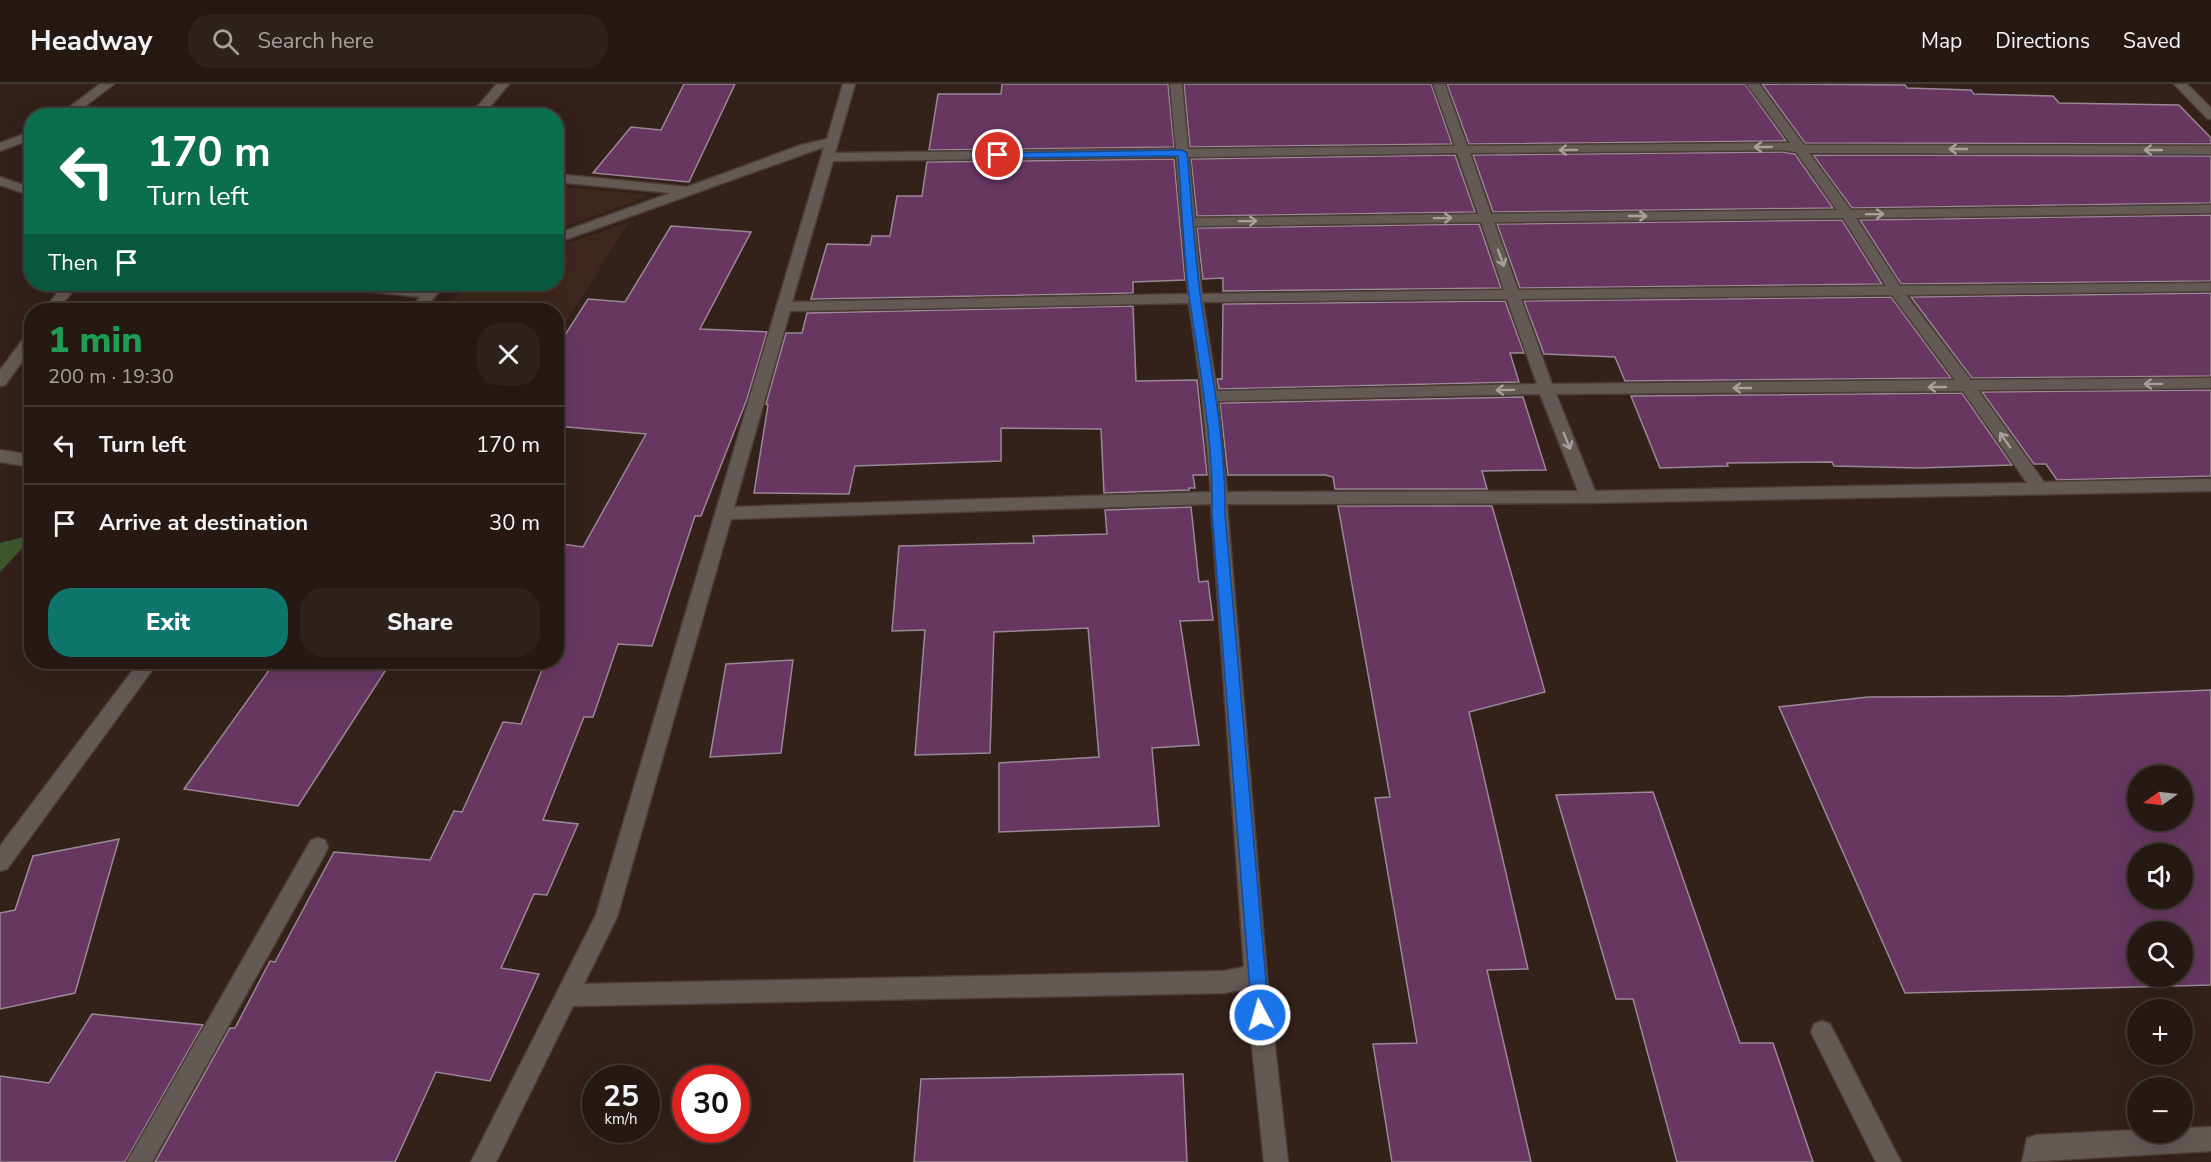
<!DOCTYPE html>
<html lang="en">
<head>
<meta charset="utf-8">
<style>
  :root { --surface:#261914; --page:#2e221d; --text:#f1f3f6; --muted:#a4a0a0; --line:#423834; --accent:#0f766e }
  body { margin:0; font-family:"Nunito Sans",sans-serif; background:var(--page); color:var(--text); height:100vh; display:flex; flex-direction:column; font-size:22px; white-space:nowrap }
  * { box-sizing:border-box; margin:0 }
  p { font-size:20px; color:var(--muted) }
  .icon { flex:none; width:33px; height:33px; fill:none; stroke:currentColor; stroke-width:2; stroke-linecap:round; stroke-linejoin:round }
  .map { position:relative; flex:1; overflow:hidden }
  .panel { position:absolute; left:24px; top:219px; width:540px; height:366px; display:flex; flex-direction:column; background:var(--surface); border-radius:24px; box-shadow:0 6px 24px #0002,0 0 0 2px var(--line) }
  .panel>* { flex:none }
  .guide { position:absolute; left:24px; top:24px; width:540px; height:183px; border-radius:24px; box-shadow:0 6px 24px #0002,0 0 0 2px var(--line); background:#0b6e4f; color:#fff; overflow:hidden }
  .needle { width:39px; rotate:256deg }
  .controls { position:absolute; left:2127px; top:681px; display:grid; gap:12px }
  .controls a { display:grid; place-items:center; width:66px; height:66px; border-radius:50%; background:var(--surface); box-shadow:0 6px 24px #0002,0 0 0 2px var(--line); font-size:30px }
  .speed { position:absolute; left:582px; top:981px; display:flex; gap:12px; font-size:30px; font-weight:700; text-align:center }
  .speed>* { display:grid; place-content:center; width:78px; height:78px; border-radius:50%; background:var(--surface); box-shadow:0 6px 24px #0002,0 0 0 2px var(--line); line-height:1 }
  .speed small { font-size:15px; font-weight:400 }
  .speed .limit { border:9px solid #d22; background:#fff; color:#111 }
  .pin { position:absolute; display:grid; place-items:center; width:51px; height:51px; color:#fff; margin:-26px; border:3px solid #fff; border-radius:50%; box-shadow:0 2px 6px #0007 }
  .me { position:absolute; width:66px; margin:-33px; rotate:354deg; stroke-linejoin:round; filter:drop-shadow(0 0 4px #0008) }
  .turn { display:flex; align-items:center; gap:21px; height:126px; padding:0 24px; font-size:27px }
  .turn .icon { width:78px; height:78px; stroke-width:2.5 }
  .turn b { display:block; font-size:42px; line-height:51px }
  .then { display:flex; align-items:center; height:57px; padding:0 24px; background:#0003; gap:12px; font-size:22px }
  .round { display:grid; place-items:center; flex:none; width:63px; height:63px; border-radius:24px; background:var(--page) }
  .overview { display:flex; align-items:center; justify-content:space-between; height:102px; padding:0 24px }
  h1 { font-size:36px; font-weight:800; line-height:45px; color:#1e9e55 }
  .cta { display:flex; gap:12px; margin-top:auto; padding:12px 24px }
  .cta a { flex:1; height:69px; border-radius:24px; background:var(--accent); color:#fff; font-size:24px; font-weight:800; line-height:69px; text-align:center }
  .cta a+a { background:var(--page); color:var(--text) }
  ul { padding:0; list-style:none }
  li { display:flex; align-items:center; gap:18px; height:78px; padding:0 24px; border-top:2px solid var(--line) }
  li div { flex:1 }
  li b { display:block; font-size:22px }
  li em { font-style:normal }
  header { display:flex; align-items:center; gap:36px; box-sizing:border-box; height:84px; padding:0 30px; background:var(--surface); border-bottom:2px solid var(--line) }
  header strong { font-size:28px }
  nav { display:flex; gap:33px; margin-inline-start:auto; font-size:21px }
  .search { width:420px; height:54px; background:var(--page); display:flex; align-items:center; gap:15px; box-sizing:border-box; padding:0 21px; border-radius:24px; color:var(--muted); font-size:22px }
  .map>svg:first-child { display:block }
</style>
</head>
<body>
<header>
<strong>Headway</strong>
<div class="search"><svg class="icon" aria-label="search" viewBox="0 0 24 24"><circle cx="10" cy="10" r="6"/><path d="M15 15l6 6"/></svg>Search here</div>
<nav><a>Map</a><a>Directions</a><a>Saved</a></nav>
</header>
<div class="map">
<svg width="2211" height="1078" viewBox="0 0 2211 1078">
  <rect width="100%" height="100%" fill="#33211a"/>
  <g fill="#40271e">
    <polygon points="556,103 644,110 645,114 557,145"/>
    <polygon points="629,138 557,252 556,226 445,226 458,210 476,200 556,200 557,163"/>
  </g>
  <polygon fill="#3f572d" points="31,451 31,455 0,488 0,459"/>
  <g fill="#673762" stroke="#9a8797" stroke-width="1.5" fill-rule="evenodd">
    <polygon points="684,0 735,0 689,98 593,89 631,43 661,46"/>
    <polygon points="1002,0 1168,0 1174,63 929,66 938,10 1001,10"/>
    <polygon points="1184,0 1431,0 1452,60 1190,63"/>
    <polygon points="1447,0 1745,0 1786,57 1469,60"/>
    <polygon points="1762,0 1905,1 1907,4 1971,6 1974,10 2053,12 2059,19 2179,21 2211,54 2211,60 1805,59"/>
    <polygon points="1782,68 1795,70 1833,124 1493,128 1473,71"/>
    <polygon points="1455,71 1475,128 1197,132 1191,75"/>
    <polygon points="1813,71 2211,72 2211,119 1852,124"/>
    <polygon points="1174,75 1185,196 1133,198 1133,209 811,215 827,160 870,161 872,152 890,152 897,112 922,112 927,78"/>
    <polygon points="2211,131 2211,197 1901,200 1860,136"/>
    <polygon points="1842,136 1882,200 1520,204 1497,140"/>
    <polygon points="1479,140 1501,204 1223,207 1223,194 1203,195 1197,144"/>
    <polygon points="671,142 751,148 700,245 767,248 747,315 701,432 695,432 652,562 618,560 593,633 584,633 543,736 578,740 547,811 534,810 501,884 539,890 490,997 436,988 395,1078 155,1078 230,944 235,944 270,877 275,878 334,768 430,776 454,727 462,728 503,638 521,640 545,578 556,578 556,459 583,463 646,350 556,342 556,265 588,215 625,218"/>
    <polygon points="2211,209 2211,292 1972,294 1911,213"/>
    <polygon points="1891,213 1951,294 1625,297 1615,273 1544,270 1524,217"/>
    <polygon points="1505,217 1524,269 1510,269 1519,298 1219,305 1217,295 1222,295 1223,220"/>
    <polygon points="1133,222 1136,297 1197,296 1207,391 1193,391 1195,404 1189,404 1189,406 1104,409 1101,345 1001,344 1001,377 855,382 849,410 754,409 768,321 766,320 786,249 802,249 807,229"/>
    <polygon points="2211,306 2211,392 2057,396 2046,380 2034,380 1982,308"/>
    <polygon points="1962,309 2012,381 1919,384 1834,382 1832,378 1727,379 1728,382 1660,384 1631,312"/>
    <polygon points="1523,313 1546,386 1482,387 1487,405 1335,405 1333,393 1325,391 1228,391 1220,319"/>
    <polygon points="1338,422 1492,422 1545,608 1469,628 1528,885 1487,886 1531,1078 1392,1078 1373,960 1417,959 1375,714 1390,713"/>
    <polygon points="1191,423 1199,498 1208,497 1213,536 1180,537 1199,661 1152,664 1159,742 999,748 999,679 1099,673 1088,544 994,548 990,669 915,671 925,546 892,547 899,462 1034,459 1033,452 1107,450 1105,426"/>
    <polygon points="793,576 781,669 710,673 726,580"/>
    <polygon points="275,578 391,578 298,722 184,705"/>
    <path d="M2211,606V901L1905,909L1779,623L1868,613L2068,612ZM2138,692H2182V736H2138ZM2138,770H2182V814H2138ZM2138,848H2182V892H2138Z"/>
    <polygon points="1653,708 1740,959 1773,959 1813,1078 1677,1078 1633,915 1616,915 1556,711"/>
    <polygon points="119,755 75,909 0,925 0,829 15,826 33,772"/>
    <polygon points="92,930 203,941 125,1078 0,1078 0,992 49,999"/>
    <polygon points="1183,990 1187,1078 914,1078 921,995"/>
  </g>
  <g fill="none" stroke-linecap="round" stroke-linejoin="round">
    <defs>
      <g id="minor">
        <polygon points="100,0 114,0 72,32 58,32"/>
        <polygon points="497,0 509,0 482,32 469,32"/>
        <path d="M843,0H855L835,69L1176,65L1170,0H1182L1188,65L1455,62L1433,0H1445L1467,62L1790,59L1747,0H1759L1804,61L2211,62V70L1809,69L1851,126L2211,121V129L1856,134L1900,202L2211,199V207L1906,211L1971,296L2211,294V304L1978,306L2044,398L2211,395V407L1589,419L1227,420L1267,892L1288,1078H1264L1246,905L1224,909L573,922L496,1078H471L596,831L824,63L556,159V150L671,109L556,98V90L687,103L801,61L827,55ZM1782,66L1796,68L1837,126L1491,130L1470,69ZM1457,69L1478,130L1195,134L1189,73ZM1176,73L1188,210L792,218L833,77ZM1843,134L1886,202L1518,206L1494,138ZM1481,138L1504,206L1202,210L1195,142ZM1892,211L1955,296L1552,300L1521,215ZM1507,215L1537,300L1217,307L1203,218ZM1189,219L1202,312L1211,408L734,423L790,227ZM1963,307L2027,399L1595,407L1556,310ZM1540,310L1578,407L1227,408L1218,317ZM1211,420L1244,883L1224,887L584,900L617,833L731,435Z"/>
        <polygon points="2174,0 2187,0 2211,24 2211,35 2207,34"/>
        <polygon points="32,47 32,55 0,67 0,59"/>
        <polygon points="0,93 32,104 32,112 0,101"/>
        <polygon points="64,200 78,200 58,226 44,226"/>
        <polygon points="332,200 374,200 426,205 431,200 445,200 424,226 410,226 420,213 339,204"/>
        <polygon points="32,248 32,264 5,301 0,302 0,286 27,250"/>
        <polygon points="0,366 32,371 32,383 0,378"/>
        <polygon points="139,578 158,578 7,785 0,787 0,762"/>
        <polygon points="318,754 325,756 328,763 325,770 152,1078 127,1078 311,756"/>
        <polygon points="1822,937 1830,940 1901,1078 1876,1078 1811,948 1814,940"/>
        <polygon points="2211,1043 2211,1067 2022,1078 2027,1054 2036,1051 2138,1046 2138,1048 2182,1048 2182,1044"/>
      </g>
    </defs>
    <use href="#minor" stroke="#4e3c36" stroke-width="3"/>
    <use href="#minor" fill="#635a56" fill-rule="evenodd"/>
  </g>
  <defs><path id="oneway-shaft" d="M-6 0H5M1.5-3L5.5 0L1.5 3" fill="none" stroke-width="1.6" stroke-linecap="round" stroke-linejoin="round" transform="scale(1.5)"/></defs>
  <g stroke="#aaa09b">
    <use href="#oneway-shaft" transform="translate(1763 63) rotate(179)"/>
    <use href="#oneway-shaft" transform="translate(1958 65) rotate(-180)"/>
    <use href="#oneway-shaft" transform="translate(1568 66) rotate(179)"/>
    <use href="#oneway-shaft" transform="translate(2153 66) rotate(-180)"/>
    <use href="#oneway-shaft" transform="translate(1875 130) rotate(-1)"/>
    <use href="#oneway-shaft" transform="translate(1638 132)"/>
    <use href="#oneway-shaft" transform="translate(1443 134) rotate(-1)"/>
    <use href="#oneway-shaft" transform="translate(1248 137) rotate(-1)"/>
    <use href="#oneway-shaft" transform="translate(1501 174) rotate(70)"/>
    <use href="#oneway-shaft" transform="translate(2153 300) rotate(179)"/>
    <use href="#oneway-shaft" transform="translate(1937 303) rotate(180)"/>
    <use href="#oneway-shaft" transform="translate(1742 304) rotate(180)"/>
    <use href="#oneway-shaft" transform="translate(1505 306) rotate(179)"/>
    <use href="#oneway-shaft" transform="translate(2005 356) rotate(-125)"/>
    <use href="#oneway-shaft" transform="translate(1567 357) rotate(68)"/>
  </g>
  <path fill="#1a73e8" stroke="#114b97" stroke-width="1.5" d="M1182,66L1187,69C1192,118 1194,167 1201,216C1211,287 1226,358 1225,430L1269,931L1266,937L1260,939L1254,937L1252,931L1212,430C1214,359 1200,288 1190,218C1183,170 1182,120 1178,72L998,74L993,71L998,69Z"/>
</svg>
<div class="controls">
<a><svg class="needle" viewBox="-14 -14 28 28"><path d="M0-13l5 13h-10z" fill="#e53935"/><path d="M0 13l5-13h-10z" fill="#a4a0a0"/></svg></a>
<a><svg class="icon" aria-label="sound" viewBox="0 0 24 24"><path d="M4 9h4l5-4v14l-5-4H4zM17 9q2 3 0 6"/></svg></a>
<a><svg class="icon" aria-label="search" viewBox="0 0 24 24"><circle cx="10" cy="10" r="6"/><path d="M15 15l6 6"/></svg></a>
<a>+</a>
<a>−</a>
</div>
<div class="speed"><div>25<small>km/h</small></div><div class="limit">30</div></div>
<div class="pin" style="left:998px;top:71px;background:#d93025"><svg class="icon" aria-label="arrive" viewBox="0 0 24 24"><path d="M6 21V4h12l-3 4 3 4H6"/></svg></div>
<svg class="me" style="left:1260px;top:931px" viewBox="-20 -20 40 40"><circle r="17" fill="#1a73e8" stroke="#fff" stroke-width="3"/><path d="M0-11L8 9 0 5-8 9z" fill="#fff"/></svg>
<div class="guide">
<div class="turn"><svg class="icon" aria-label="left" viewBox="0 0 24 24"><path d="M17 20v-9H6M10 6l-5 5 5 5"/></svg><div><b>170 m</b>Turn left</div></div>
<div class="then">Then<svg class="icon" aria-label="arrive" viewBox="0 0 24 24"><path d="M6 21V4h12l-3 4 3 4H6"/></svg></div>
</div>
<section class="panel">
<div class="overview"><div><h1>1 min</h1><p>200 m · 19:30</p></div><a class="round"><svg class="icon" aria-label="close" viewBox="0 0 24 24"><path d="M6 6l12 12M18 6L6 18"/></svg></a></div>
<ul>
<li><svg class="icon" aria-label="left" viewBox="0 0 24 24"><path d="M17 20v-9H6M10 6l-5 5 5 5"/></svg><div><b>Turn left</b></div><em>170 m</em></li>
<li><svg class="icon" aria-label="arrive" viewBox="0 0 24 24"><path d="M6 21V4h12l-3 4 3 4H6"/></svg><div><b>Arrive at destination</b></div><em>30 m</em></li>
</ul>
<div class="cta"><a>Exit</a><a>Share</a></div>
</section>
</div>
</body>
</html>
